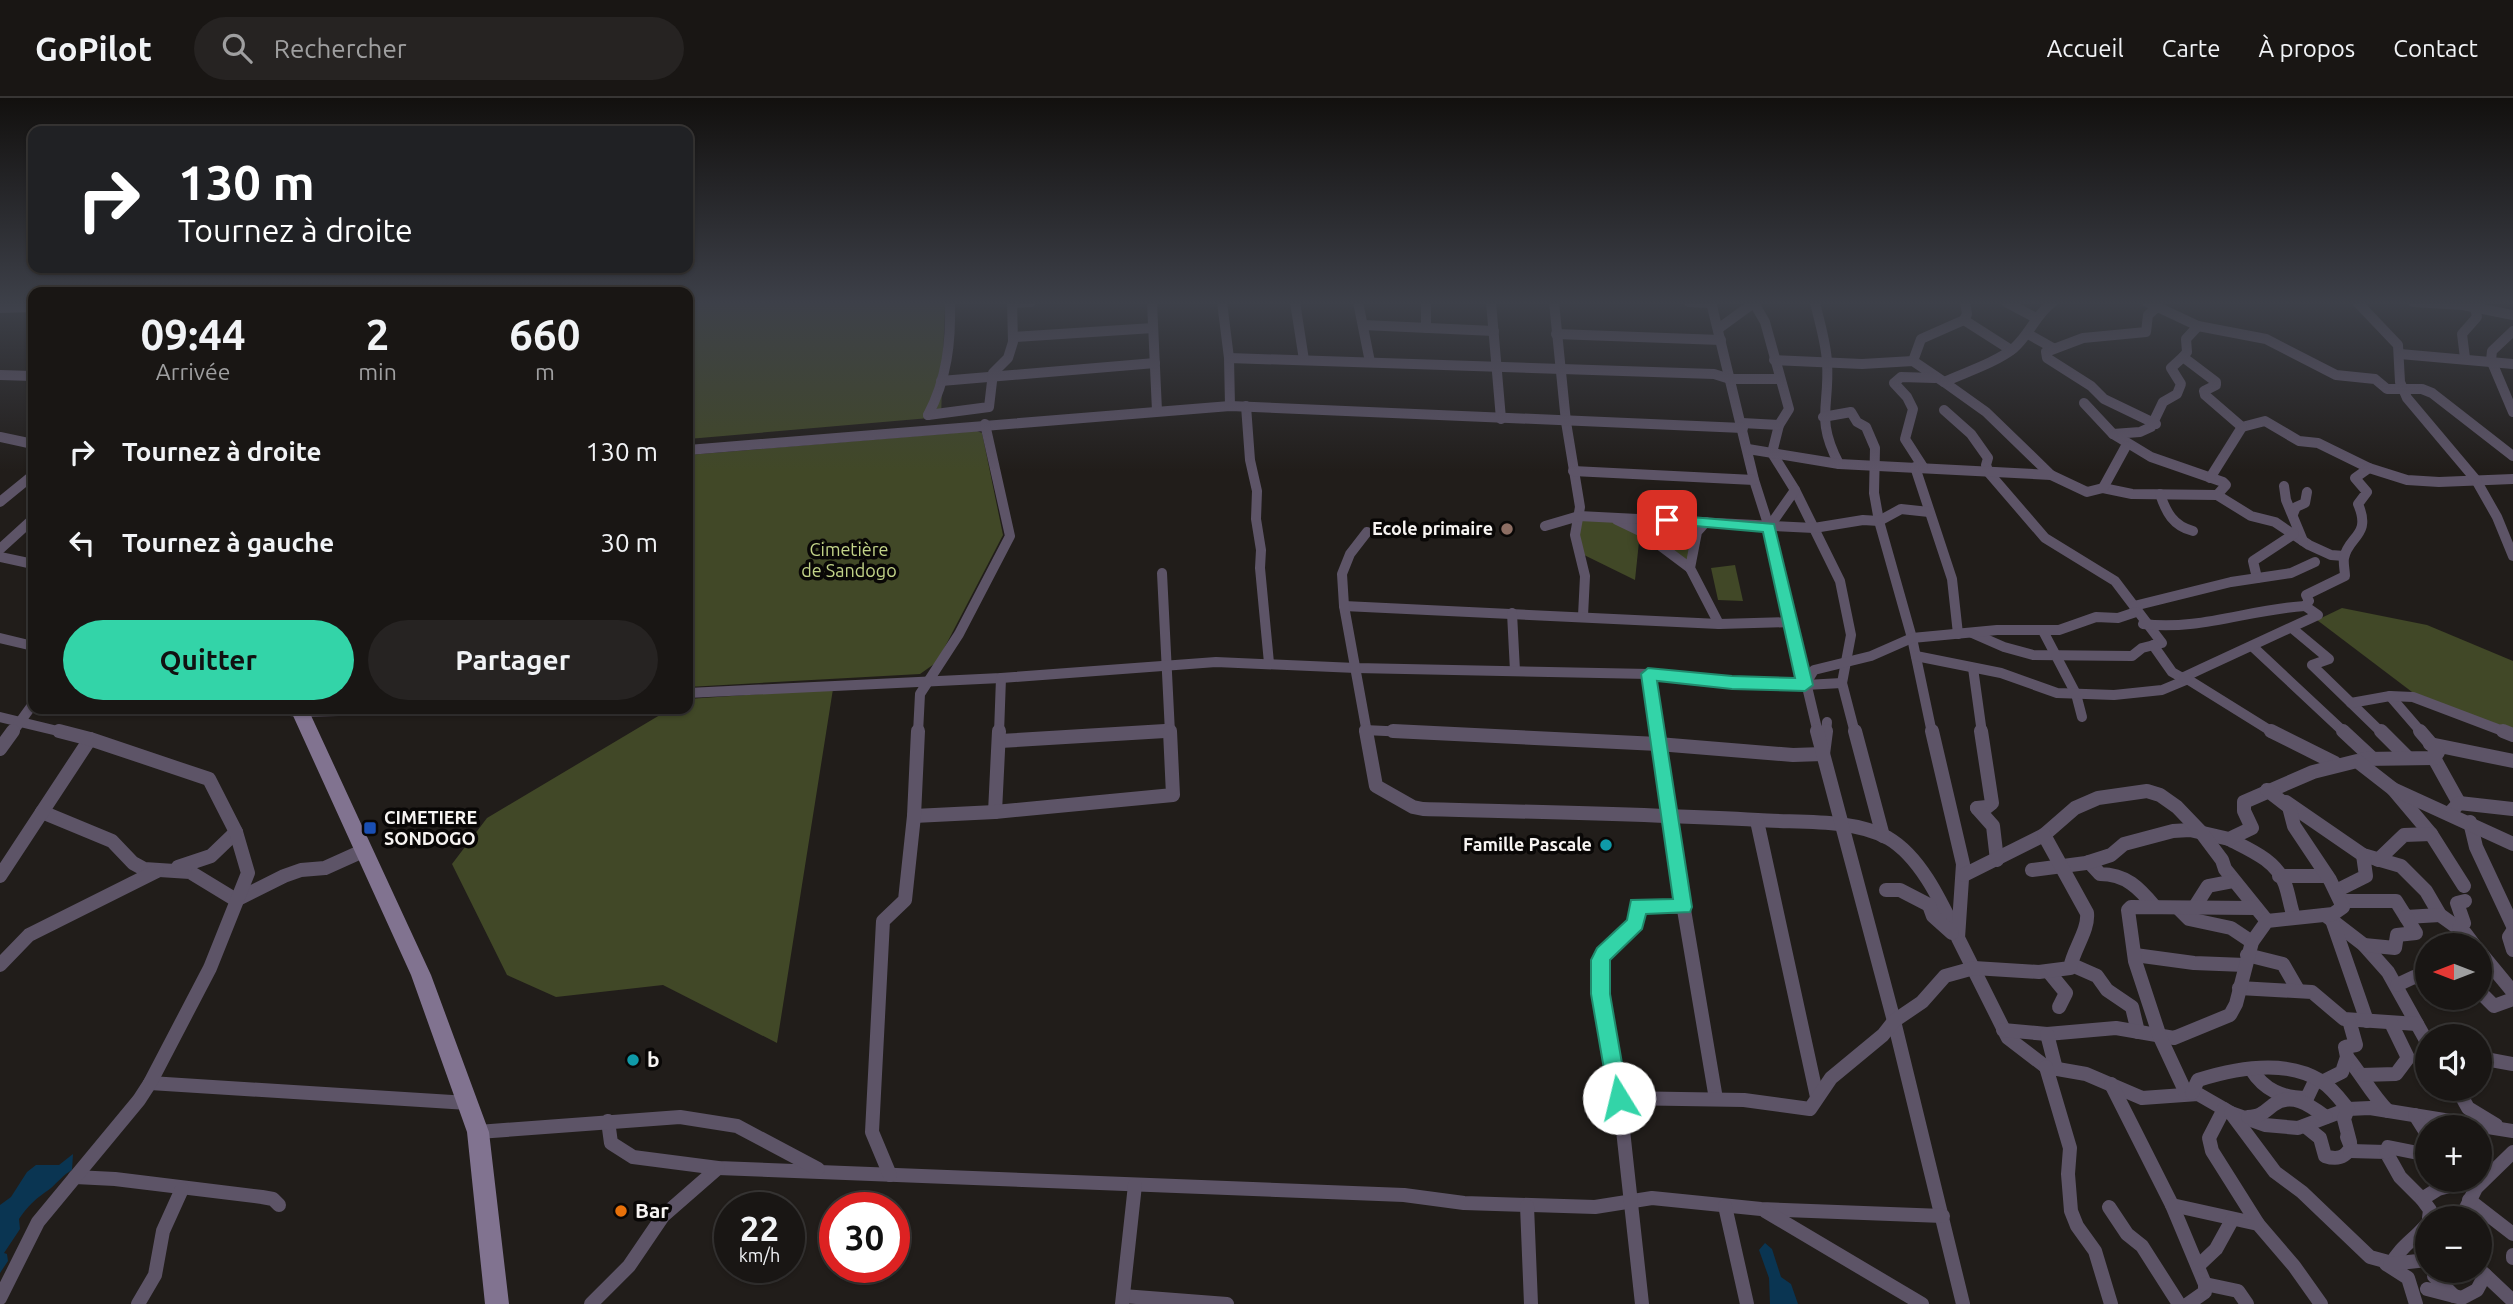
<!DOCTYPE html>
<html lang="fr">
<head>
<meta charset="utf-8">
<style>
  :root { --surface:#191614; --page:#262322; --text:#f1f3f6; --muted:#9f9fa0; --line:#373534; --accent:#33d4a8 }
  body { margin:0; font-family:Ubuntu,sans-serif; background:var(--page); color:var(--text); height:100vh; display:flex; flex-direction:column; font-size:26px; white-space:nowrap }
  * { box-sizing:border-box; margin:0 }
  p { font-size:23px; color:var(--muted) }
  .icon { flex:none; width:38px; height:38px; fill:none; stroke:currentColor; stroke-width:2; stroke-linecap:round; stroke-linejoin:round }
  .map { position:relative; flex:1; overflow:hidden }
  .drawer { position:absolute; left:28px; top:189px; width:665px; height:427px; display:flex; flex-direction:column; background:var(--surface); border-radius:14px; box-shadow:0 2px 5px #0004,0 0 0 2px var(--line) }
  .drawer>* { flex:none }
  .guide { position:absolute; left:28px; top:28px; width:665px; height:147px; border-radius:14px; box-shadow:0 2px 5px #0004,0 0 0 2px var(--line); background:#202124; color:#fff; overflow:hidden }
  .needle { width:46px; rotate:270deg }
  .controls { position:absolute; left:2415px; top:835px; display:grid; gap:14px }
  .controls a { display:grid; place-items:center; width:77px; height:77px; border-radius:50%; background:var(--surface); box-shadow:0 2px 5px #0004,0 0 0 2px var(--line); font-size:35px }
  .speed { position:absolute; left:714px; top:1094px; display:flex; gap:14px; font-size:35px; font-weight:700; text-align:center }
  .speed>* { display:grid; place-content:center; width:91px; height:91px; border-radius:50%; background:var(--surface); box-shadow:0 2px 5px #0004,0 0 0 2px var(--line); line-height:1 }
  .speed small { font-size:18px; font-weight:400 }
  .speed .limit { border:10px solid #d22; background:#fff; color:#111 }
  .pin { position:absolute; display:grid; place-items:center; width:60px; height:60px; color:#fff; margin:-30px; border-radius:14px; box-shadow:0 4px 10px #0006 }
  .me { position:absolute; width:77px; margin:-38px; rotate:351deg; stroke-linejoin:round; filter:drop-shadow(0 0 5px #0008) }
  .turn { display:flex; align-items:center; gap:24px; height:147px; padding:0 35px; font-size:32px }
  .turn .icon { width:91px; height:91px; stroke-width:2.5 }
  .turn b { display:block; font-size:49px; line-height:60px }
  .eta { display:flex; justify-content:space-evenly; align-items:center; height:119px; text-align:center }
  .eta b { font-size:42px; font-weight:700; line-height:49px }
  .action { display:flex; gap:14px; margin-top:auto; padding:14px 35px }
  .action a { flex:1; height:80px; border-radius:42px; background:var(--accent); color:#111; font-size:28px; font-weight:700; line-height:80px; text-align:center }
  .action a+a { background:var(--page); color:var(--text) }
  ul { padding:0; list-style:none }
  li { display:flex; align-items:center; gap:21px; height:91px; padding:0 35px }
  li div { flex:1 }
  li b { display:block; font-size:26px }
  li em { font-style:normal }
  header { display:flex; align-items:center; gap:42px; box-sizing:border-box; height:98px; padding:0 35px; background:var(--surface); border-bottom:2px solid var(--line) }
  header strong { font-size:33px }
  nav { display:flex; gap:38px; margin-inline-start:auto; font-size:24px }
  .search { width:490px; height:63px; background:var(--page); display:flex; align-items:center; gap:18px; box-sizing:border-box; padding:0 24px; border-radius:38px; color:var(--muted); font-size:26px }
  .map>svg:first-child { display:block }
</style>
</head>
<body>
<header>
<strong>GoPilot</strong>
<div class="search"><svg class="icon" aria-label="search" viewBox="0 0 24 24"><circle cx="10" cy="10" r="6"/><path d="M15 15l6 6"/></svg>Rechercher</div>
<nav><a>Accueil</a><a>Carte</a><a>À propos</a><a>Contact</a></nav>
</header>
<div class="map">
<svg width="2513" height="1206" viewBox="0 0 2513 1206">
  <rect width="100%" height="100%" fill="#211d1a"/>
  <g fill="#414827">
    <polygon points="688,204 945,204 941,319 688,341"/>
    <polygon points="977,333 982,335 1003,437 937,564 920,576 688,589 688,357"/>
    <polygon points="1580,419 1609,420 1640,434 1635,482 1580,455"/>
    <polygon points="1648,421 1703,425 1689,468 1644,434"/>
    <polygon points="1735,467 1743,503 1718,502 1711,470"/>
    <polygon points="2342,510 2427,527 2513,563 2513,632 2420,600 2317,522"/>
    <polygon points="833,591 777,945 663,887 556,899 507,877 452,766 487,720 670,611 688,611 688,601"/>
  </g>
  <g fill="#0a3552">
    <path d="M73,1056L72,1072C63,1077 58,1084 51,1090C35,1102 31,1104 19,1121L20,1131L4,1155L7,1156L8,1163L0,1175V1107L11,1099L27,1074L36,1067H59Z"/>
    <polygon points="1765,1145 1772,1151 1781,1179 1791,1186 1798,1206 1770,1206 1769,1180 1759,1152"/>
  </g>
  <g fill="none" stroke-linecap="round" stroke-linejoin="round">
    <g stroke="#5d5467" stroke-width="10">
      <polyline points="1152,204 1157,313"/>
      <polyline points="1222,204 1229,260 1230,308"/>
      <polyline points="1295,204 1304,262"/>
      <polyline points="1358,204 1370,264"/>
      <polyline points="1426,204 1426,230"/>
      <polyline points="1491,204 1501,321"/>
      <polyline points="1554,204 1566,324 1580,409 1575,437 1585,478 1583,518"/>
      <polyline points="1689,204 1711,205"/>
      <polyline points="1711,204 1754,382 1769,429"/>
      <path d="M1815,204C1819,223 1826,244 1827,264C1830,309 1815,320 1839,366"/>
      <polyline points="2006,204 2036,220"/>
      <polyline points="2147,204 2198,228 2186,241 2187,254 2183,259 2216,284 2216,287 2204,293 2205,297 2242,329 2265,323 2299,343 2318,345 2369,370 2407,382 2439,384 2513,381"/>
      <polyline points="2357,204 2398,247 2400,284 2407,300 2476,382 2497,419 2513,458"/>
      <polyline points="2413,204 2463,207 2513,217"/>
      <polyline points="1012,205 1031,204"/>
      <polyline points="1754,205 1765,224 1789,311 1779,327 1772,355 1795,392 1840,483 1851,537 1842,585 1855,635"/>
      <polyline points="0,210 33,209"/>
      <polyline points="2156,210 2148,217 2146,234 2083,240 2046,254 2047,260 2091,288 2104,301 2156,326"/>
      <polyline points="1964,222 2011,252"/>
      <polyline points="1964,222 1967,216 1965,204"/>
      <polyline points="1363,227 1494,233"/>
      <polyline points="2198,228 2266,241 2336,277 2375,281 2387,291 2422,291 2432,295 2513,358"/>
      <polyline points="1718,231 1755,204"/>
      <polyline points="2513,233 2492,253 2491,262 2513,314"/>
      <polyline points="1556,236 1721,242"/>
      <polyline points="2028,236 2053,250"/>
      <polyline points="1014,239 1153,230"/>
      <polyline points="2400,256 2513,266"/>
      <polyline points="2183,259 2171,270 2181,286 2177,296 2163,304 2151,329 2140,334 2113,336 2151,359 2223,384 2226,387 2217,397"/>
      <polyline points="1229,260 1714,276 1730,281 1779,281"/>
      <polyline points="2465,260 2462,236 2477,219 2475,209 2479,207 2478,204"/>
      <path d="M1774,262L1862,266L1913,263L1944,284C1966,274 1995,265 2014,250C2030,236 2036,216 2053,204"/>
      <polyline points="1913,263 1921,241 1964,222"/>
      <polyline points="0,277 33,278"/>
      <polyline points="941,283 1155,265"/>
      <polyline points="1944,284 1986,314 2051,377"/>
      <polyline points="2084,305 2113,336"/>
      <polyline points="1246,308 1250,362 1257,393 1256,421 1261,452 1260,470 1269,565"/>
      <polyline points="1944,312 1971,336 1988,360 1986,367 1989,375 2045,440 2115,483 2162,545 2142,550 2132,558 2033,557 2004,549 1972,535"/>
      <polyline points="928,317 989,309 993,275 1008,260 1013,244 1012,204"/>
      <path d="M928,317C947,281 951,244 950,204"/>
      <polyline points="1823,319 1851,314 1857,324 1866,329 1875,350 1874,395 1879,423 1912,540 1932,635"/>
      <polyline points="1742,325 1779,327"/>
      <polyline points="0,339 33,346"/>
      <polyline points="1748,351 1839,366 2051,377 2087,394 2103,390 2132,396 2217,397 2251,418 2275,424 2309,447 2331,457 2344,458"/>
      <polyline points="688,352 1230,308 1743,330"/>
      <polyline points="1915,369 1952,481 1958,536"/>
      <polyline points="1923,369 1905,341 1913,311 1907,299 1894,285 1901,279 1935,280"/>
      <polyline points="1573,373 1754,382"/>
      <polyline points="2210,380 2242,329"/>
      <polyline points="2284,388 2286,402 2303,443"/>
      <polyline points="2103,390 2126,348"/>
      <polyline points="1795,392 1769,429 1818,635"/>
      <path d="M2160,396C2166,414 2173,428 2193,433"/>
      <polyline points="33,401 33,416"/>
      <polyline points="0,404 33,377"/>
      <polyline points="2293,416 2296,409 2305,405 2307,394"/>
      <polyline points="1617,422 1642,434 1690,470"/>
      <polyline points="1706,424 1697,434 1690,470 1719,526"/>
      <polyline points="1545,428 1579,418 1814,430 1863,422 1879,423 1901,411 1929,414"/>
      <polyline points="0,451 33,421"/>
      <polyline points="0,459 33,466"/>
      <polyline points="1162,475 1170,635"/>
      <polyline points="2257,480 2253,463 2294,436"/>
      <polyline points="1344,508 1719,526 1792,524"/>
      <polyline points="2134,508 2231,484 2291,475 2315,464"/>
      <polyline points="1512,515 1515,573"/>
      <path d="M2143,526C2199,533 2250,511 2305,508"/>
      <polyline points="2293,531 2329,561 2312,567 2382,635"/>
      <polyline points="2043,533 2076,596 2082,619"/>
      <polyline points="0,540 33,548"/>
      <polyline points="2153,547 2172,574 2186,582"/>
      <polyline points="2252,548 2345,635"/>
      <path d="M1916,558L2001,575L2057,595L2114,597L2162,592L2186,582L2184,579L2201,571L2318,517L2305,508L2309,503L2306,497L2345,478C2345,473 2343,465 2344,460C2348,438 2372,438 2358,406L2367,394L2355,380L2369,370"/>
      <polyline points="1973,570 1982,635"/>
      <polyline points="1649,576 1657,635"/>
      <polyline points="2184,579 2274,635"/>
      <polyline points="1805,587 1842,585"/>
      <polyline points="688,595 1001,580 1216,564 1356,570 1649,576 1732,585 1805,587 1814,572 1871,558 1912,540 1997,532 2059,532 2096,519 2118,520 2136,514"/>
      <polyline points="2390,598 2422,635"/>
      <polyline points="2351,605 2390,598 2413,599 2508,635"/>
      <polyline points="271,611 300,614 415,611"/>
      <polyline points="0,619 66,635"/>
      <polyline points="1364,632 1429,635"/>
      <polyline points="12,635 33,606"/>
      <polyline points="918,635 920,596 959,536 1010,438 985,326"/>
      <polyline points="999,635 1001,580"/>
      <polyline points="1135,635 1171,633"/>
      <polyline points="1367,635 1344,508 1342,476 1350,456 1367,434"/>
      <polyline points="1826,635 1827,624"/>
    </g>
    <g stroke="#5d5467" stroke-width="14">
      <path d="M1366,633L1376,688L1413,709L1423,711C1535,714 1646,716 1758,722C1799,725 1851,720 1888,740C1921,759 1942,806 1958,839"/>
      <polyline points="1393,633 1658,646 1793,657 1823,656 1826,633"/>
      <polyline points="1657,633 1668,717 1716,1001"/>
      <polyline points="1817,633 1894,923 1963,1206"/>
      <polyline points="1855,633 1883,738"/>
      <polyline points="1932,633 1963,766 1958,840 2008,940 2046,969 2086,976 2142,1000 2198,996 2231,1015 2265,1027 2298,1030 2348,1011 2370,1010 2513,1033"/>
      <polyline points="2271,633 2335,665"/>
      <polyline points="2343,633 2372,660"/>
      <polyline points="2381,633 2408,660"/>
      <polyline points="2503,633 2513,637"/>
      <polyline points="1000,643 1165,633"/>
      <polyline points="2430,646 2513,663"/>
      <polyline points="0,651 13,633"/>
      <polyline points="2434,660 2459,705"/>
      <polyline points="2364,661 2434,660 2438,654 2420,633"/>
      <polyline points="2393,691 2431,736 2464,788"/>
      <polyline points="2286,704 2363,757 2401,768 2426,793 2440,817 2465,835 2474,847"/>
      <polyline points="1977,710 1987,709 1992,705 1981,633"/>
      <polyline points="1977,710 1993,728 1997,762"/>
      <polyline points="42,714 112,743 133,765 144,771 190,774 236,802 284,778 301,772 325,770 365,752"/>
      <polyline points="995,714 999,633"/>
      <polyline points="2449,716 2459,705 2513,711"/>
      <polyline points="914,718 995,714 1173,697 1170,633"/>
      <polyline points="1757,723 1817,999"/>
      <polyline points="2470,724 2476,749 2513,828"/>
      <path d="M2229,741C2250,752 2276,762 2285,786C2289,797 2290,808 2294,819"/>
      <polyline points="2378,762 2404,737 2431,736"/>
      <path d="M2089,764L2100,776C2126,776 2139,790 2155,809"/>
      <polyline points="178,769 211,758 236,734"/>
      <polyline points="2032,772 2086,765 2111,757 2124,746 2173,733 2190,732 2229,741 2252,730 2244,713 2244,704 2313,674 2357,663 2393,691 2513,746"/>
      <polyline points="1964,777 2044,737 2075,710 2098,700 2147,693 2160,697 2177,709 2201,734 2222,762 2225,771 2267,823"/>
      <polyline points="0,778 90,641"/>
      <polyline points="2279,778 2327,778"/>
      <polyline points="1886,792 1900,792 1929,807 1933,818 1952,835"/>
      <polyline points="2336,793 2366,778 2363,757"/>
      <polyline points="2342,803 2396,803 2406,819 2440,817"/>
      <polyline points="2178,810 2189,821 2231,830 2252,844"/>
      <polyline points="2194,810 2208,788 2234,783"/>
      <polyline points="2325,817 2364,847 2388,874 2427,944"/>
      <polyline points="2333,825 2367,923"/>
      <polyline points="2459,830 2464,825 2457,805 2465,803"/>
      <polyline points="2513,833 2509,839 2513,852"/>
      <polyline points="2364,847 2395,850 2397,837 2416,835 2406,819"/>
      <polyline points="2480,854 2513,894"/>
      <polyline points="2135,857 2194,865 2245,867"/>
      <polyline points="2247,857 2283,866 2298,892"/>
      <polyline points="0,867 29,837 157,773"/>
      <polyline points="2072,867 2097,878 2107,892 2132,909 2138,934"/>
      <polyline points="2048,873 2066,895 2059,909"/>
      <polyline points="2397,887 2414,879 2427,882"/>
      <polyline points="2239,890 2312,894 2344,921 2417,926"/>
      <polyline points="2480,894 2494,908 2513,901"/>
      <polyline points="2003,932 2047,936 2116,930 2174,940 2230,917 2236,906 2252,844 2267,823 2333,816 2343,809 2330,782 2294,728 2289,709 2267,692"/>
      <polyline points="2047,936 2056,971"/>
      <path d="M2347,959C2362,977 2372,997 2388,1013"/>
      <polyline points="2480,960 2513,966"/>
      <polyline points="2046,969 2070,1050 2068,1076 2071,1113 2077,1128 2095,1153 2111,1206"/>
      <path d="M2251,971C2264,992 2282,1000 2307,1000L2316,981"/>
      <polyline points="2361,977 2396,976 2408,960 2391,925"/>
      <polyline points="2322,984 2342,974 2347,959 2345,949 2356,947 2349,922"/>
      <polyline points="150,985 468,1005"/>
      <polyline points="2111,986 2172,1107 2258,1126 2294,1168 2321,1206"/>
      <polyline points="2457,990 2468,1010 2496,1027"/>
      <polyline points="2186,995 2160,939 2135,863 2128,812 2131,809 2256,810"/>
      <path d="M2192,995L2198,982C2236,970 2286,961 2321,983C2332,990 2340,1001 2348,1011L2344,1021L2350,1044"/>
      <path d="M1619,1000L1744,1002L1810,1011L1831,980L1883,937L1894,923L1922,904L1945,878L1974,870L2039,874L2070,870C2073,852 2089,832 2087,815L2044,737"/>
      <polyline points="2224,1011 2209,1040 2212,1053 2258,1126"/>
      <path d="M2231,1015L2275,1074L2302,1094L2370,1159L2392,1165C2400,1149 2415,1141 2427,1126"/>
      <polyline points="2415,1017 2427,1036"/>
      <path d="M2248,1019C2261,1018 2263,1015 2273,1007C2292,993 2311,1008 2326,1019"/>
      <polyline points="608,1023 611,1045 633,1059 718,1070 1404,1097 1464,1105 1595,1109 1652,1100 1761,1111 1943,1118"/>
      <path d="M2305,1028L2320,1040L2325,1058C2337,1062 2345,1060 2351,1049L2347,1039"/>
      <polyline points="478,1034 680,1019 737,1028 818,1071"/>
      <polyline points="2350,1053 2386,1054 2400,1079 2422,1101"/>
      <polyline points="2386,1054 2388,1049 2418,1055 2427,1053"/>
      <polyline points="890,1077 872,1034 883,823 905,802 914,718 918,633"/>
      <polyline points="75,1079 115,1081 262,1099 273,1101 279,1107"/>
      <polyline points="2469,1102 2513,1136"/>
      <polyline points="2172,1107 2205,1186 2205,1194 2188,1206"/>
      <polyline points="1527,1108 1531,1206"/>
      <polyline points="1725,1108 1747,1206"/>
      <polyline points="2109,1109 2127,1136 2142,1148 2179,1206"/>
      <polyline points="1765,1113 1922,1206"/>
      <polyline points="2429,1120 2430,1112 2422,1101 2438,1091 2453,1087"/>
      <polyline points="2461,1120 2476,1090 2513,1054"/>
      <polyline points="2513,1157 2513,1160"/>
      <polyline points="2386,1166 2408,1180 2416,1206"/>
      <polyline points="2390,1166 2427,1162"/>
      <polyline points="2199,1167 2216,1151 2232,1122"/>
      <polyline points="2480,1172 2513,1203"/>
      <polyline points="2434,1178 2454,1198"/>
      <polyline points="2205,1186 2238,1193 2247,1206"/>
      <polyline points="2427,1191 2462,1200 2477,1192 2485,1177"/>
      <polyline points="1123,1198 1227,1206"/>
      <polyline points="0,1200 38,1124 139,1002 150,985 210,870 248,775 236,734 209,681 90,641 59,633"/>
      <polyline points="138,1206 155,1177 163,1133 182,1091"/>
      <polyline points="591,1206 629,1168 663,1118 718,1070"/>
      <polyline points="1122,1206 1135,1087"/>
      <polyline points="1642,1206 1622,1023 1602,910 1599,876 1600,864 1606,853 1636,826 1637,808 1684,809"/>
    </g>
    <polygon fill="#817390" fill-rule="evenodd" points="290,611 308,611 431,877 489,1034 509,1206 485,1206 467,1034 411,877"/>
  </g>
  <linearGradient id="sky" x2="0" y2="1"><stop stop-color="#12100e"/><stop offset="0.55" stop-color="#3d4049"/><stop offset="1" stop-color="#3d4049" stop-opacity="0"/></linearGradient>
  <rect width="2513" height="373" fill="url(#sky)"/>
  <polygon fill="#33d4a8" stroke="#218a6d" stroke-width="2" points="1667,417 1774,426 1813,587 1805,593 1732,591 1657,583 1692,809 1690,814 1646,816 1642,831 1610,862 1610,896 1628,1000 1626,1007 1619,1010 1612,1007 1609,1000 1591,896 1591,862 1597,850 1627,822 1631,802 1673,801 1641,576 1648,570 1732,578 1795,580 1763,434 1661,425 1659,422"/>
  <circle fill="#8d6e63" stroke="#090706" stroke-width="2.5" cx="1507" cy="431" r="7"/>
  <rect fill="#1a4fb4" stroke="#090706" stroke-width="2.5" x="363" y="723" width="14" height="14" rx="3.5"/>
  <g fill="#0f9aa8" stroke="#090706" stroke-width="2.5">
    <circle cx="1606" cy="747" r="7"/>
    <circle cx="633" cy="962" r="7"/>
  </g>
  <circle fill="#e8710a" stroke="#090706" stroke-width="2.5" cx="621" cy="1113" r="7"/>
  <g text-anchor="middle" stroke-width="7" stroke-linejoin="round" paint-order="stroke">
    <g font-size="18" font-weight="bold" fill="#f7f4f2" stroke="#090706" text-anchor="end">
      <text x="1493" y="437">Ecole primaire</text>
      <text x="384" y="726" text-anchor="start">CIMETIERE<tspan x="384" dy="21">SONDOGO</tspan></text>
      <text x="1592" y="753">Famille Pascale</text>
    </g>
    <g font-size="18" fill="#c3d489" stroke="#090706">
      <text x="849" y="458">Cimetière<tspan x="849" dy="21">de Sandogo</tspan></text>
    </g>
    <g font-size="21" font-weight="bold" fill="#f7f4f2" stroke="#090706" text-anchor="start">
      <text x="647" y="969">b</text>
      <text x="635" y="1120">Bar</text>
    </g>
  </g>
</svg>
<div class="controls">
<a><svg class="needle" viewBox="-14 -14 28 28"><path d="M0-13l5 13h-10z" fill="#e53935"/><path d="M0 13l5-13h-10z" fill="#9f9fa0"/></svg></a>
<a><svg class="icon" aria-label="sound" viewBox="0 0 24 24"><path d="M4 9h4l5-4v14l-5-4H4zM17 9q2 3 0 6"/></svg></a>
<a>+</a>
<a>−</a>
</div>
<div class="speed"><div>22<small>km/h</small></div><div class="limit">30</div></div>
<div class="pin" style="left:1667px;top:422px;background:#d93025"><svg class="icon" aria-label="arrive" viewBox="0 0 24 24"><path d="M6 21V4h12l-3 4 3 4H6"/></svg></div>
<svg class="me" style="left:1619px;top:1000px" viewBox="-20 -20 40 40"><circle r="19" fill="#fff"/><path d="M0-13L10 11 0 6-10 11z" fill="#33d4a8"/></svg>
<div class="guide">
<div class="turn"><svg class="icon" aria-label="right" viewBox="0 0 24 24"><path d="M7 20v-9h11M14 6l5 5-5 5"/></svg><div><b>130 m</b>Tournez à droite</div></div>
</div>
<section class="drawer">
<div class="eta">
<div><b>09:44</b><p>Arrivée</p></div>
<div><b>2</b><p>min</p></div>
<div><b>660</b><p>m</p></div>
</div>
<ul>
<li><svg class="icon" aria-label="right" viewBox="0 0 24 24"><path d="M7 20v-9h11M14 6l5 5-5 5"/></svg><div><b>Tournez à droite</b></div><em>130 m</em></li>
<li><svg class="icon" aria-label="left" viewBox="0 0 24 24"><path d="M17 20v-9H6M10 6l-5 5 5 5"/></svg><div><b>Tournez à gauche</b></div><em>30 m</em></li>
</ul>
<div class="action"><a>Quitter</a><a>Partager</a></div>
</section>
</div>
</body>
</html>
